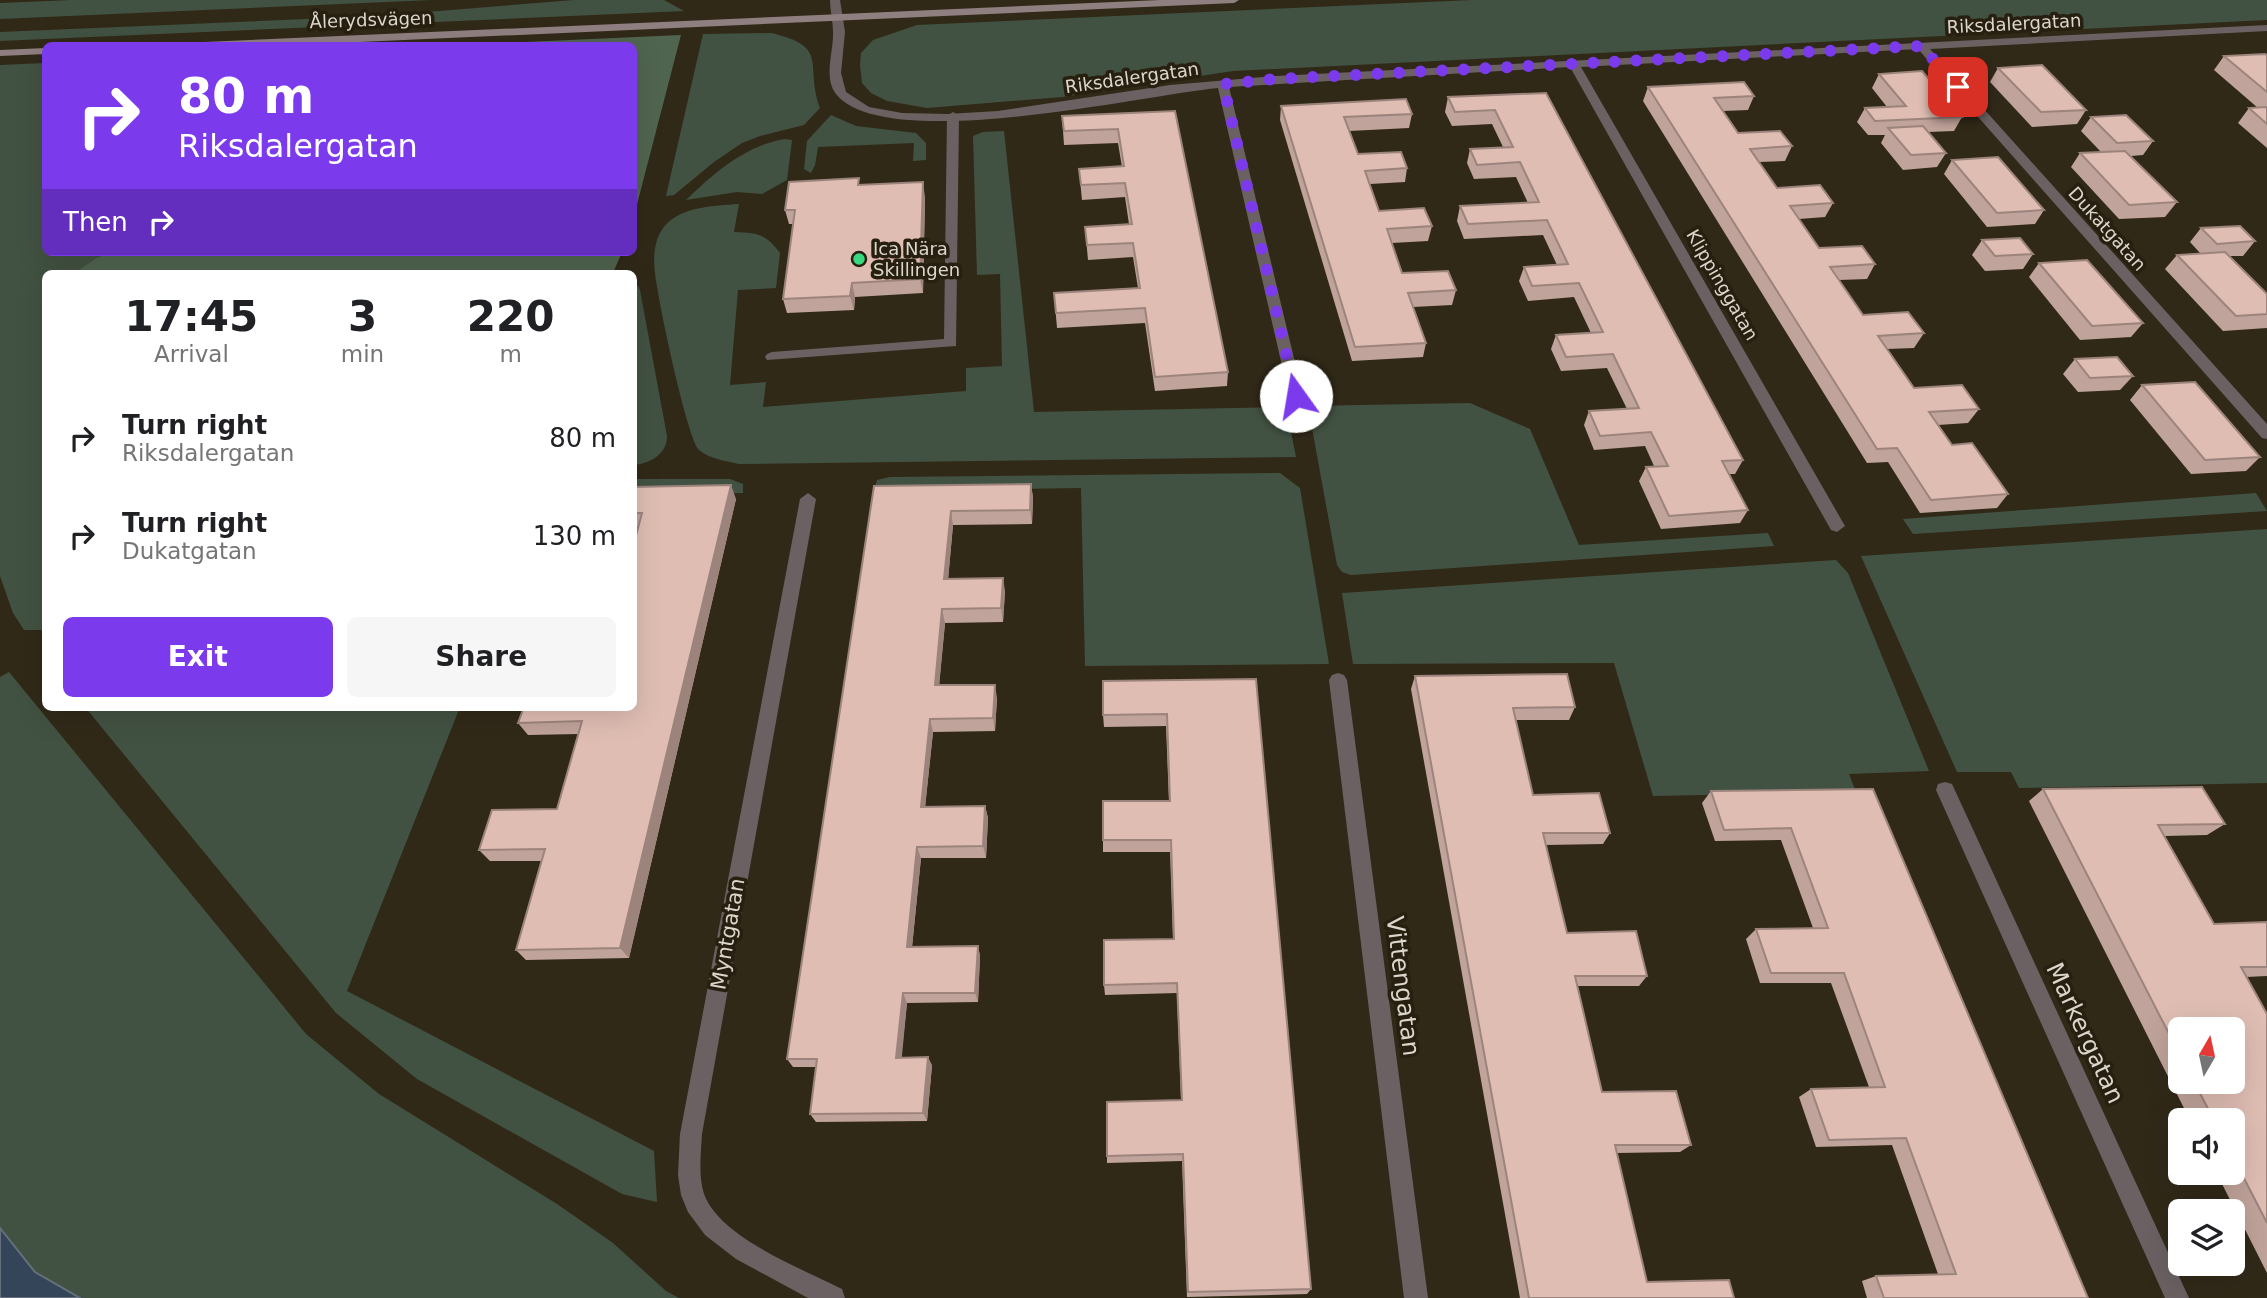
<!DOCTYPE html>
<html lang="en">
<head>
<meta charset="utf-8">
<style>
  :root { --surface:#fff; --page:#f6f6f6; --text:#202124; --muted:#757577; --accent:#7c3aed }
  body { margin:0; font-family:"DejaVu Sans",sans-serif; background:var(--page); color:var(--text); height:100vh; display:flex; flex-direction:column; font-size:26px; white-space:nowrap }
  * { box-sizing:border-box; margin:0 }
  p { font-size:23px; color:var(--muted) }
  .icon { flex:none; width:38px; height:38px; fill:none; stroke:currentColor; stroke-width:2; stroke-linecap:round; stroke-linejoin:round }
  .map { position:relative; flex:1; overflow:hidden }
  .drawer { position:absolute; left:42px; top:270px; width:595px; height:441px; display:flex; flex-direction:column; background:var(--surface); border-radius:10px; box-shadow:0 7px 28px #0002 }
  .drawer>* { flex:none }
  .guide { position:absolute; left:42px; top:42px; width:595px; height:214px; border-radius:10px; box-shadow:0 7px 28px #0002; background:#7c3aed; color:#fff; overflow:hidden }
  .needle { width:46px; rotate:9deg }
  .buttons { position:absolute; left:2168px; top:1017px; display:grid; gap:14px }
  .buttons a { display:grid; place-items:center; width:77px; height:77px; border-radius:10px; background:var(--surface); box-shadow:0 7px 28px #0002; font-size:35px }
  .pin { position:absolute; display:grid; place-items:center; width:60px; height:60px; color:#fff; margin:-30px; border-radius:14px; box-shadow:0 4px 10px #0006 }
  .me { position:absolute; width:77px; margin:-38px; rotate:347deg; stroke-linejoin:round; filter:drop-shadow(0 0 5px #0008) }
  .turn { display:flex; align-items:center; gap:24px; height:147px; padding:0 21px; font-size:32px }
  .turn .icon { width:91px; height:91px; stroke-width:2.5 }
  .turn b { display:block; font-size:49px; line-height:60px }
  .then { display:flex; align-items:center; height:66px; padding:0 21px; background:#0003; gap:14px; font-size:26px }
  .eta { display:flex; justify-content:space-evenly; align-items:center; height:119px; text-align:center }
  .eta b { font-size:42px; font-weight:600; line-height:49px }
  .cta { display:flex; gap:14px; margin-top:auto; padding:14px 21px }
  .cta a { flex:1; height:80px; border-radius:10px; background:var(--accent); color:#fff; font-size:28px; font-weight:600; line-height:80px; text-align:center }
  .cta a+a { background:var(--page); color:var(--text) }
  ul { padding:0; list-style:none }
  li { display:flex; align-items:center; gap:21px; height:98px; padding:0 21px }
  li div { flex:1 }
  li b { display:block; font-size:26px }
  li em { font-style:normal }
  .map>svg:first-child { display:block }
</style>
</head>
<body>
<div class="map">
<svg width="2267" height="1298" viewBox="0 0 2267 1298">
  <rect width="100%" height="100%" fill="#312918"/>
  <g fill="#425242">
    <polygon points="72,0 432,0 0,19 0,3"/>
    <polygon points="574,0 664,0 684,11 0,41 0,32 377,16"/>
    <polygon points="1472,0 2267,0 2267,20 1233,71 1062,97 927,108 887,101 871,93 862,83 860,65 861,53 873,40 917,25"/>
    <path d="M771,33C831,47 804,64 820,108L804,125L760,136L742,143L714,162L674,195L666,196L703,34Z"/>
    <polygon points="45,63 46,252 111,252 96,258 74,273 46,273 46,630 24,630 13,613 0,576 0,65"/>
    <polygon points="831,115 856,126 916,133 926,143 926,160 913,161 914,143 818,147 815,165 811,173 804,169 807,141"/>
    <path d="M1004,131L1034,412L1286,407L1296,457L739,464C727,461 709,459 699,450C687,438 657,296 655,273C653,258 654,239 664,227C681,206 714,206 739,204L734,232C757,233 765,233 780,253L776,288L738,290L730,385L766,382L763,407L966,391V368L1002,366L1000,274L977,275L973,136L983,132Z"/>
    <path d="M785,139L792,140L787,180L762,194L737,192L686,200C714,173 746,145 785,139Z"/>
    <path d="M634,285L638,286L640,290L667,436C667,454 651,463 634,465Z"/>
    <polygon points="1470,403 1530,429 1579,545 1768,533 1774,546 1351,575 1342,572 1337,565 1308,406"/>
    <polygon points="1280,473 1300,488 1329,664 1085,666 1081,488 874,491 877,480 890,477"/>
    <polygon points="634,479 730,479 743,484 743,493 634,495"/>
    <polygon points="2256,493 2267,511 1913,534 1903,519"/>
    <polygon points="2267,529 2267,783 2019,788 2011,772 1957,772 1861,556"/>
    <polygon points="1836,560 1848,573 1929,771 1849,774 1856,792 1653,796 1614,663 1353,664 1342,593"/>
    <polygon points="9,672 306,1034 379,1094 557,1204 613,1243 666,1291 679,1298 0,1298 0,677"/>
    <polygon points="85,707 460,707 347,991 654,1151 657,1202 622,1194 417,1079 336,1013"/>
  </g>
  <g fill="#506550">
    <polygon points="681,35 634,216 634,46 455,45"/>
    <polygon points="111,252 622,252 613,273 74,273 96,258"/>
  </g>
  <polygon fill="#344459" stroke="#66707c" stroke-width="2" points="0,1228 35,1272 80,1298 0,1298"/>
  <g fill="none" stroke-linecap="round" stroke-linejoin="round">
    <polygon fill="#6b6162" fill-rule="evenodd" points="953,112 959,116 956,346 767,360 765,357 767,354 772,352 944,339 947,116"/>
    <g fill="#6b6162" fill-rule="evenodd">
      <path d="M830,0H840L845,32L841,73L846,92L869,107L902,113L947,114L998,111L1170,85L1276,76L2267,25V31L1930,49L2267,424V439L2262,438L1918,49L1581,67L1845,526L1837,532L1831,530L1570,67L1229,87L1303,396L1296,401L1289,396L1218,88C1144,95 885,155 836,94C823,77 834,51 833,32C833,21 830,11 830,0Z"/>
      <path d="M808,493L816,499L702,1134C701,1153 698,1175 704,1194C720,1238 803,1269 842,1289L845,1298H808L736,1259L705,1235L688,1212L681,1195L678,1175L680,1134L800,499Z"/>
      <polygon points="1338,673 1344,675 1347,680 1428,1298 1404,1298 1329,680 1332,675"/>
      <polygon points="1945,782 1952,784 2189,1298 2165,1298 1936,790 1938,784"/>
    </g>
    <g fill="#907f81" fill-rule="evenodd">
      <polygon points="1160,0 1239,0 1234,3 270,46 176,46 181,43"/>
      <polygon points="46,48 46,54 0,56 0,50"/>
    </g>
  </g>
  <g fill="#c0a39a" fill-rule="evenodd">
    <polygon points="2267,55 2267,148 2238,123 2249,108 2258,108 2214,70 2224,56"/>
    <polygon points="1998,68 2086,110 2077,124 2032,127 1990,82"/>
    <polygon points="1879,74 1962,117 1954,131 1928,132 1946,153 1937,167 1903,170 1881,143 1885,135 1868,135 1857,122 1865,108 1887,107 1872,88"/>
    <polygon points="1648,87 1754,96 1748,110 1723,111 1738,133 1792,146 1785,161 1759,162 1777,188 1833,203 1825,217 1799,219 1819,248 1875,264 1867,279 1839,280 1863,315 1924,333 1914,348 1887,349 1914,388 1979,409 1968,423 1938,425 1952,445 2008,494 1997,508 1920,513 1888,462 1867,463 1643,101"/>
    <polygon points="1546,93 1743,460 1735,474 1729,474 1748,510 1740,523 1661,529 1639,481 1646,467 1654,466 1645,446 1594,450 1584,425 1589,411 1627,409 1607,368 1561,371 1551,349 1556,335 1591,333 1574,297 1528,301 1519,281 1524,267 1557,265 1543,235 1464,239 1457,221 1460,206 1528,203 1516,177 1474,179 1467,163 1470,149 1503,147 1492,124 1452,126 1445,112 1448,97"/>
    <polygon points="1281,106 1412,114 1409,128 1349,131 1358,154 1407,168 1405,182 1370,184 1379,211 1432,226 1428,241 1392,243 1402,273 1456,290 1452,305 1413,307 1426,343 1423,357 1352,361 1280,120"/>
    <polygon points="1175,111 1228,372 1227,386 1155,391 1145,323 1057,328 1054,293 1138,288 1133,257 1088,260 1085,227 1129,224 1125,197 1082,200 1079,169 1122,167 1118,143 1064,145 1062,116"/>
    <polygon points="2091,117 2153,141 2143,155 2131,156 2177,202 2165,217 2119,219 2071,167 2080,153 2101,152 2081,131"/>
    <polygon points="1952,160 2044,210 2035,224 1987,227 1944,174"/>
    <polygon points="860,185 925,197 923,293 855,297 854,310 787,313 783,299 793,224 789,224 785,210"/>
    <polygon points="2201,228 2255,241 2243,256 2230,256 2267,294 2267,328 2223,331 2165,269 2177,255 2200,253 2190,242"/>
    <polygon points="1982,240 2033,254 2023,269 1985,271 1972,255"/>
    <polygon points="2039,263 2143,323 2131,337 2080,340 2029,277"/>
    <polygon points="2075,359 2133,376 2120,390 2078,392 2063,374"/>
    <polygon points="2142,385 2260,457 2246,471 2191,474 2130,400"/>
    <polygon points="1031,484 1033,498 1032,524 953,525 948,579 1005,591 1003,622 945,623 939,685 997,698 995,731 933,732 925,807 985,806 988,818 986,858 921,858 912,947 978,946 980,956 978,1002 907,1003 901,1058 932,1065 927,1121 816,1122 810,1114 816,1067 793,1067 787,1059 874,486"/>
    <polygon points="634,487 736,499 629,958 526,960 516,950 542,861 490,861 479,850 557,809 579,734 528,735 518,723 634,707 638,527 634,527"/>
    <polygon points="1415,676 1575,707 1569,720 1516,720 1533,795 1610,833 1603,844 1546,845 1567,933 1647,976 1639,986 1577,986 1602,1092 1691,1145 1680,1152 1617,1153 1647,1282 1734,1298 1520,1298 1411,689"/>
    <polygon points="1256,679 1311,1289 1307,1294 1187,1297 1182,1161 1107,1163 1107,1156 1181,1100 1177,993 1105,995 1104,985 1173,939 1170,852 1103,852 1103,801 1169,801 1166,726 1104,727 1103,715"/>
    <polygon points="1873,789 2088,1298 1867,1298 1862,1281 1876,1276 1938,1274 1892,1145 1816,1147 1799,1097 1811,1089 1869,1087 1831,983 1760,983 1746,939 1756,929 1813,928 1781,840 1715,841 1702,803 1711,791"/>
    <path d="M2043,789L2225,824L2207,835L2165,836L2214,924L2267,922V976L2246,977L2267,1014V1273L2216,1172H2233V1120H2190L2029,801ZM2180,1029L2233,1082H2180Z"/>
  </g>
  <g fill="#9c847d">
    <polygon points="923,182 925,197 923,293 920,279"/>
    <polygon points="852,283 855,297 854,310 850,296"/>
    <polygon points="1031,484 1033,498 1032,524 1030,510"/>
    <polygon points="731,485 736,499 629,958 620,948"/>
    <polygon points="951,511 953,525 947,592 944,579"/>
    <polygon points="1003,578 1005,591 1003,622 1001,608"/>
    <polygon points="942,609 945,623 938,698 935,685"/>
    <polygon points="995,685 997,698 995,731 993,718"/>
    <polygon points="930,719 933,732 924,818 921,807"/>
    <polygon points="985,806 988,818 986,858 983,846"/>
    <polygon points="917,847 921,858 911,957 907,947"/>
    <polygon points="978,946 980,956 978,1002 975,993"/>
    <polygon points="903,993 907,1003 901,1066 896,1058"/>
    <polygon points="928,1057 932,1065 927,1121 923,1113"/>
  </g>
  <g fill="#dfbdb3" stroke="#9c847d" stroke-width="2">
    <polygon points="2265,54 2267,55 2267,92 2224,56"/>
    <polygon points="2042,65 2086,110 2041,112 1998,68"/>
    <polygon points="1922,71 1962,117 1875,121 1865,108 1906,106 1879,74"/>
    <polygon points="1744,82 1754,96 1714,98 1738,133 1780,131 1792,146 1750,149 1777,188 1820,185 1833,203 1790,206 1819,248 1862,246 1875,264 1830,267 1863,315 1908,312 1924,333 1878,336 1914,388 1962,385 1979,409 1929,412 1952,445 1972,443 2008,494 1931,500 1897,448 1877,449 1648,87"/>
    <polygon points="1546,93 1743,460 1722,461 1748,510 1669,516 1646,467 1668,466 1651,432 1600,436 1589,411 1639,408 1613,354 1566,357 1556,335 1603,332 1579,283 1532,286 1524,267 1568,264 1547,220 1468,224 1460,206 1539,202 1520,162 1477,165 1470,149 1513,147 1495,110 1455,112 1448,97"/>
    <polygon points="1406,99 1412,114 1344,117 1358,154 1401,152 1407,168 1365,171 1379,211 1424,208 1432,226 1387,229 1402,273 1448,271 1456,290 1408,293 1426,343 1355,347 1281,106"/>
    <polygon points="2267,107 2267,124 2249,108"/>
    <polygon points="1175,111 1228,372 1155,377 1145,308 1056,313 1054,293 1140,288 1133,243 1087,245 1085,227 1132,224 1125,183 1081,185 1079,169 1124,166 1118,129 1064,131 1062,116"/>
    <polygon points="2126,115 2153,141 2117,143 2091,117"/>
    <polygon points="1923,126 1946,153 1911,155 1888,128"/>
    <polygon points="2125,151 2177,202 2129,205 2080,153"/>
    <polygon points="1998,157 2044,210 1997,213 1952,160"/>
    <polygon points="859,178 858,185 923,182 920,279 852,283 850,296 783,299 795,210 785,210 789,182"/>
    <polygon points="2240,226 2255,241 2217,244 2201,228"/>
    <polygon points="2020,238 2033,254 1995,256 1982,240"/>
    <polygon points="2225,252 2267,294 2267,314 2236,316 2177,255"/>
    <polygon points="2087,260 2143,323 2092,326 2039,263"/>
    <polygon points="2117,357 2133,376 2090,378 2075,359"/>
    <polygon points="2195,382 2260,457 2205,460 2142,385"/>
    <polygon points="1031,484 1030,510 951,511 944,579 1003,578 1001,608 942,609 935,685 995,685 993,718 930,719 921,807 985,806 983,846 917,847 907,947 978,946 975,993 903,993 896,1058 928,1057 923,1113 810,1114 817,1059 787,1059 874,486"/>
    <polygon points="731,485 620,948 516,950 545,849 479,850 492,810 557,809 582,721 518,723 524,707 634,707 634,543 642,513 634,513 634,487"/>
    <polygon points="1567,674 1575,707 1513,708 1533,795 1599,793 1610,833 1543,833 1567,933 1636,931 1647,976 1575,976 1602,1092 1676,1091 1691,1145 1615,1145 1647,1282 1729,1280 1734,1298 1529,1298 1415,676"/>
    <polygon points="1256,679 1311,1289 1188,1292 1183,1154 1107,1156 1107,1102 1182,1100 1177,983 1104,985 1104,940 1174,939 1171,840 1103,840 1103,801 1170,801 1167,714 1103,715 1103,681"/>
    <polygon points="2202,787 2225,824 2158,825 2214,924 2267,922 2267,967 2241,967 2267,1014 2267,1223 2233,1157 2233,1120 2214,1120 2194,1082 2233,1082 2233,1029 2180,1029 2180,1055 2043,789"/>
    <polygon points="1873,789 2088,1298 1884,1298 1876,1276 1956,1274 1906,1138 1829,1140 1811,1089 1885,1087 1844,973 1771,973 1756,929 1828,928 1791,828 1724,830 1711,791"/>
  </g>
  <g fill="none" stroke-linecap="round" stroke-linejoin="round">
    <polyline stroke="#7c3aed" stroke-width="12" stroke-dasharray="0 21.6" points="1296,396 1223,84 1276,79 1921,46 1958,87"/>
  </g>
  <circle fill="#37d880" stroke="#271f0f" stroke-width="2.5" cx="859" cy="259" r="7"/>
  <g text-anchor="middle" stroke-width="7" stroke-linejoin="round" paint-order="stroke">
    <g font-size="18" fill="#dcd7cd" stroke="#271f0f">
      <text transform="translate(371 20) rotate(-2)" y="6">Ålerydsvägen</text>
      <text transform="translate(2014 24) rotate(-3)" y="6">Riksdalergatan</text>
      <text transform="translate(1132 78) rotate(-8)" y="6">Riksdalergatan</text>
      <text transform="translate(2107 229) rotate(48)" y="6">Dukatgatan</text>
      <text transform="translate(1722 285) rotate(60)" y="6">Klippinggatan</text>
    </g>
    <g font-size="18" fill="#dcd7cd" stroke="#271f0f" text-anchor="start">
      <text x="873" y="255">Ica Nära<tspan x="873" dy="21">Skillingen</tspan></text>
    </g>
    <g font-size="21" fill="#dcd7cd" stroke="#271f0f">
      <text transform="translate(728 934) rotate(-80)" y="7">Myntgatan</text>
    </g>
    <g font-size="24" fill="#dcd7cd" stroke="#271f0f">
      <text transform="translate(1403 986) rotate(83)" y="8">Vittengatan</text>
      <text transform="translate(2085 1033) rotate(65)" y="8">Markergatan</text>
    </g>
  </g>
</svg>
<div class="buttons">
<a><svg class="needle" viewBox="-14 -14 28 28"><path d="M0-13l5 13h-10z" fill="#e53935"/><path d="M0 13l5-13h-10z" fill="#757577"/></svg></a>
<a><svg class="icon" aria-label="sound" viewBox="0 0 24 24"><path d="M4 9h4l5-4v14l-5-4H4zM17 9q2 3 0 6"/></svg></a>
<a><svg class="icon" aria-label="layers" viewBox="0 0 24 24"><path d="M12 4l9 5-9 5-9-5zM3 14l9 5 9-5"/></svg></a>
</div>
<div class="pin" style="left:1958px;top:87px;background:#d93025"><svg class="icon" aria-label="arrive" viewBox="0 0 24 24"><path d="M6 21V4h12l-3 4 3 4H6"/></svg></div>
<svg class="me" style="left:1296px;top:396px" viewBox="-20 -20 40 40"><circle r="19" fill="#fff"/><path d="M0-13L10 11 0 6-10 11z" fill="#7c3aed"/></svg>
<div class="guide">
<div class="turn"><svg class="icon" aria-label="right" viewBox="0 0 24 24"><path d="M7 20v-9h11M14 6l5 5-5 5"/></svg><div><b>80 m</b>Riksdalergatan</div></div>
<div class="then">Then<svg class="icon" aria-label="right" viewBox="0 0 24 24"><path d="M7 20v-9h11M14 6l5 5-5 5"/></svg></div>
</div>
<section class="drawer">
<div class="eta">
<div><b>17:45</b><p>Arrival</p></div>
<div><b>3</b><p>min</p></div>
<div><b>220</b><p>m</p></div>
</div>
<ul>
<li><svg class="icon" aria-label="right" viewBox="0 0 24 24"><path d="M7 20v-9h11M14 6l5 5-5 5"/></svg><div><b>Turn right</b><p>Riksdalergatan</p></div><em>80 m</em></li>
<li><svg class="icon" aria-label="right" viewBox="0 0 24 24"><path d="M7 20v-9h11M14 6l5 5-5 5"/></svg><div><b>Turn right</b><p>Dukatgatan</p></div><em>130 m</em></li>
</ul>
<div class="cta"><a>Exit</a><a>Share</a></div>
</section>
</div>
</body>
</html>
